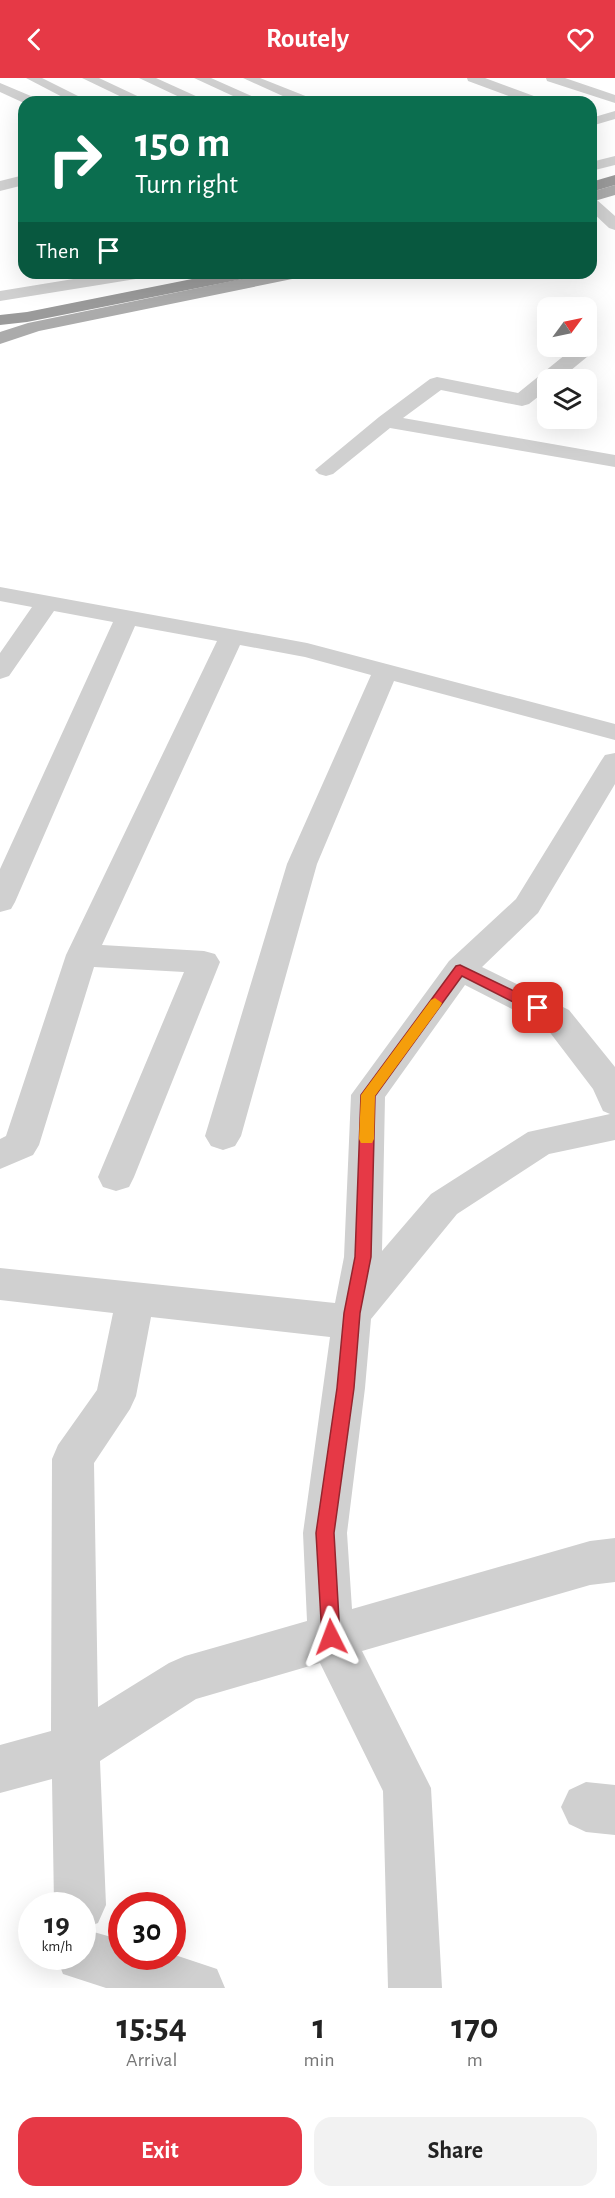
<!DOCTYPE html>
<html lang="en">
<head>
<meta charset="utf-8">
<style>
  :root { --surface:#fff; --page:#f2f2f2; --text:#222; --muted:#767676; --accent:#e63946 }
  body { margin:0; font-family:"Alegreya Sans",sans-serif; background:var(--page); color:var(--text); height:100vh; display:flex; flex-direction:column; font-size:22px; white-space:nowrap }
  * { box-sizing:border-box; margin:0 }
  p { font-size:20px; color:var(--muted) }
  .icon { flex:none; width:33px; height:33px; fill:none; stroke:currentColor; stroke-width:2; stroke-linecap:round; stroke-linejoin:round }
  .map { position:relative; height:1910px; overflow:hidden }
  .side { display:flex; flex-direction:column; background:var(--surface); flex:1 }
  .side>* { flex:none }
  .banner { position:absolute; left:18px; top:18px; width:579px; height:183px; border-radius:18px; box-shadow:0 6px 24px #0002; background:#0b6e4f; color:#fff; overflow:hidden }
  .needle { width:39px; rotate:57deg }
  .controls { position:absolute; left:537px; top:219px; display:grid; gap:12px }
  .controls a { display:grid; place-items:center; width:60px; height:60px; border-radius:12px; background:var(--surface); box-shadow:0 6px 24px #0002; font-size:30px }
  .speed { position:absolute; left:18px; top:1814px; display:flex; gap:12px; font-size:30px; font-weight:700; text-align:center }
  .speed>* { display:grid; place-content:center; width:78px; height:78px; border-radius:50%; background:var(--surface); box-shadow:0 6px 24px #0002; line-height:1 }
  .speed small { font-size:15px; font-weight:400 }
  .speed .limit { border:9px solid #d22; background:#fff; color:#111 }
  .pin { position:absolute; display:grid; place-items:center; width:51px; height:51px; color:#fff; margin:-26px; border-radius:12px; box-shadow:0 3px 9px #0006 }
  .me { position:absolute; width:66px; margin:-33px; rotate:357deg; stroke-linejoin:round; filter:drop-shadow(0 0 4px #0008) }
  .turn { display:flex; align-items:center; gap:21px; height:126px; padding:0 18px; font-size:27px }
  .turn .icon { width:78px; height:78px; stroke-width:2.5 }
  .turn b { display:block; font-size:42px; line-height:51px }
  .then { display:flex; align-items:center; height:57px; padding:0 18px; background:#0003; gap:12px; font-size:22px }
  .eta { display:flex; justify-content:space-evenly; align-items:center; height:102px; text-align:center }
  .eta b { font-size:36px; font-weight:700; line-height:42px }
  .action { display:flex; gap:12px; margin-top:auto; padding:12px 18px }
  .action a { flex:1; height:69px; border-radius:18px; background:var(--accent); color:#fff; font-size:24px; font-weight:700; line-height:69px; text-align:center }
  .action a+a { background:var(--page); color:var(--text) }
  header { display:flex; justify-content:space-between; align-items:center; height:78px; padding:0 18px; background:var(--accent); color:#fff; font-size:27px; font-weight:700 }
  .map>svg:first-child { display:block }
</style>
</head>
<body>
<header><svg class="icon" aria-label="back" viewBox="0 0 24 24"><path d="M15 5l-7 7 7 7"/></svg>Routely<svg class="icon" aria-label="heart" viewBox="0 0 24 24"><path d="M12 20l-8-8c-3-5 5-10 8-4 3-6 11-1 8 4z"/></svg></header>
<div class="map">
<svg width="615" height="1910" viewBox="0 0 615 1910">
  <rect width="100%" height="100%" fill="#fff"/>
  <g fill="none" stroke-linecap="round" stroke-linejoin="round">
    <g fill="#d0d0d0" fill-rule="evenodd">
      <polygon points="26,0 42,0 90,24 72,24"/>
      <polygon points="82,0 99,0 150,24 132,24"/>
      <polygon points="139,0 156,0 209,24 190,24"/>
      <polygon points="194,0 211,0 265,24 246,24"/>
      <polygon points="243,0 260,0 313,21 315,24 296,24"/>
      <polygon points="467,0 485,0 542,21 544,24 525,24 468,3"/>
      <polygon points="546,0 565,0 615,17 615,25 547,3"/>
      <polygon points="0,5 38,21 40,24 24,25 0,14"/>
      <polygon points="615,33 615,41 591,48 591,40"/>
      <polygon points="615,78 615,87 591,93 591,84"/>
      <polygon points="24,97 24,107 0,113 0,103"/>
      <polygon points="591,120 597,122 615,138 615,152 609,150 591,133"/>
      <polygon points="110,195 151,195 148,199 142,200 0,223 0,213"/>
      <polygon points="586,265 593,266 595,270 593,274 559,302 548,302 548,311 529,326 522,328 441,312 403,340 615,377 615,389 390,350 333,396 326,398 319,396 315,392 379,339 430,301 437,299 518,315 576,268 586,268"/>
      <polygon points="0,509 307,565 615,646 615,662 394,603 317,786 241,1058 235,1068 223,1072 211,1068 205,1058 287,786 371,597 305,579 240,567 102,867 204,873 215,876 220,884 134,1099 129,1109 116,1113 103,1109 98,1099 184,894 94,889 39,1067 33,1077 0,1091 0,1061 6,1058 66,877 217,563 135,548 15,824 11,831 0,834 0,791 113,544 54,533 9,598 0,601 0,575 32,529 0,523"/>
      <path d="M615,675V706L538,835L482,889L569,932L615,989V1062L549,1076L457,1136L371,1241L365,1310L347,1455L352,1531L590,1463L615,1460V1504L590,1507L362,1573L431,1710L442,1910H388L383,1713L320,1585L196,1621L100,1683L106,1827L98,1845L83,1851L122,1862V1878L172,1876L217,1891L225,1910H106L63,1896L56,1878H82V1827H54L52,1701L0,1715V1667L51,1653L52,1381L58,1367L97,1312L113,1235L0,1222V1190L335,1225L344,1179L351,1017L449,883L516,821L601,683L605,677ZM465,907L545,948L593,1011L603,1033L610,1036L528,1054L431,1116L382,1173L385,1019ZM151,1239L330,1259L303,1455L307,1543L185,1578L169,1585L98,1629L94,1385L130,1331L136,1318Z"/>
      <polygon points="586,1704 615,1707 615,1757 586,1754 569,1746 561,1729 569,1712"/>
    </g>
    <g fill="#ababab" fill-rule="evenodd">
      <polygon points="615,107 615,117 591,124 591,114"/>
      <polygon points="271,195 306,195 303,199 297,200 39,253 0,266 0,254 28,245"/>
    </g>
    <g fill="#9a9a9a" fill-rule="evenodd">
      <polygon points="615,97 615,107 591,114 591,104"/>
      <polygon points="222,195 257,195 254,199 248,200 27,244 0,247 0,237 27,234"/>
    </g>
  </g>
  <polygon fill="#e63946" stroke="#96252e" stroke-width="1.5" points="460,887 543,927 545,930 538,935 533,934 462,898 375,1018 371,1179 360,1235 354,1310 334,1455 340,1559 338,1566 331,1569 324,1566 322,1559 316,1455 337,1310 344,1235 355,1179 361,1017 456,888"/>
  <polygon fill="#f59e0b" points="435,920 442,925 440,929 375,1018 374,1061 372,1065 361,1065 359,1061 361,1017 431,922"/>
</svg>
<div class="controls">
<a><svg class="needle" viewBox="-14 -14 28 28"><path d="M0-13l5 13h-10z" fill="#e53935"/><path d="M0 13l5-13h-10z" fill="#767676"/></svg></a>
<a><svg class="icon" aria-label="layers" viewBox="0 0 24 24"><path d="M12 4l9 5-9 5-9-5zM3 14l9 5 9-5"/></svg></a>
</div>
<div class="speed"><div>19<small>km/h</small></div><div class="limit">30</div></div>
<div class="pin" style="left:538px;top:930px;background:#d93025"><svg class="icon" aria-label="arrive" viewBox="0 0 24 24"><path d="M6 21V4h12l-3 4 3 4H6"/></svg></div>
<svg class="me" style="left:331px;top:1559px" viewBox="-20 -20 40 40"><path d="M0-17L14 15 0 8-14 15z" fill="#e63946" stroke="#fff" stroke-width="4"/></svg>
<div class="banner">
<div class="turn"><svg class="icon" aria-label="right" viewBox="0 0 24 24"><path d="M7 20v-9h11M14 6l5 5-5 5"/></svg><div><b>150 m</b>Turn right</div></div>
<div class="then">Then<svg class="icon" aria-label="arrive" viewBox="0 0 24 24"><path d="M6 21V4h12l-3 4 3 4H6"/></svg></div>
</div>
</div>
<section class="side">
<div class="eta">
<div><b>15:54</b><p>Arrival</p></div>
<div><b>1</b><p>min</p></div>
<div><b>170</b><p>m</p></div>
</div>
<div class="action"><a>Exit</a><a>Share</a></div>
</section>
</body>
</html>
